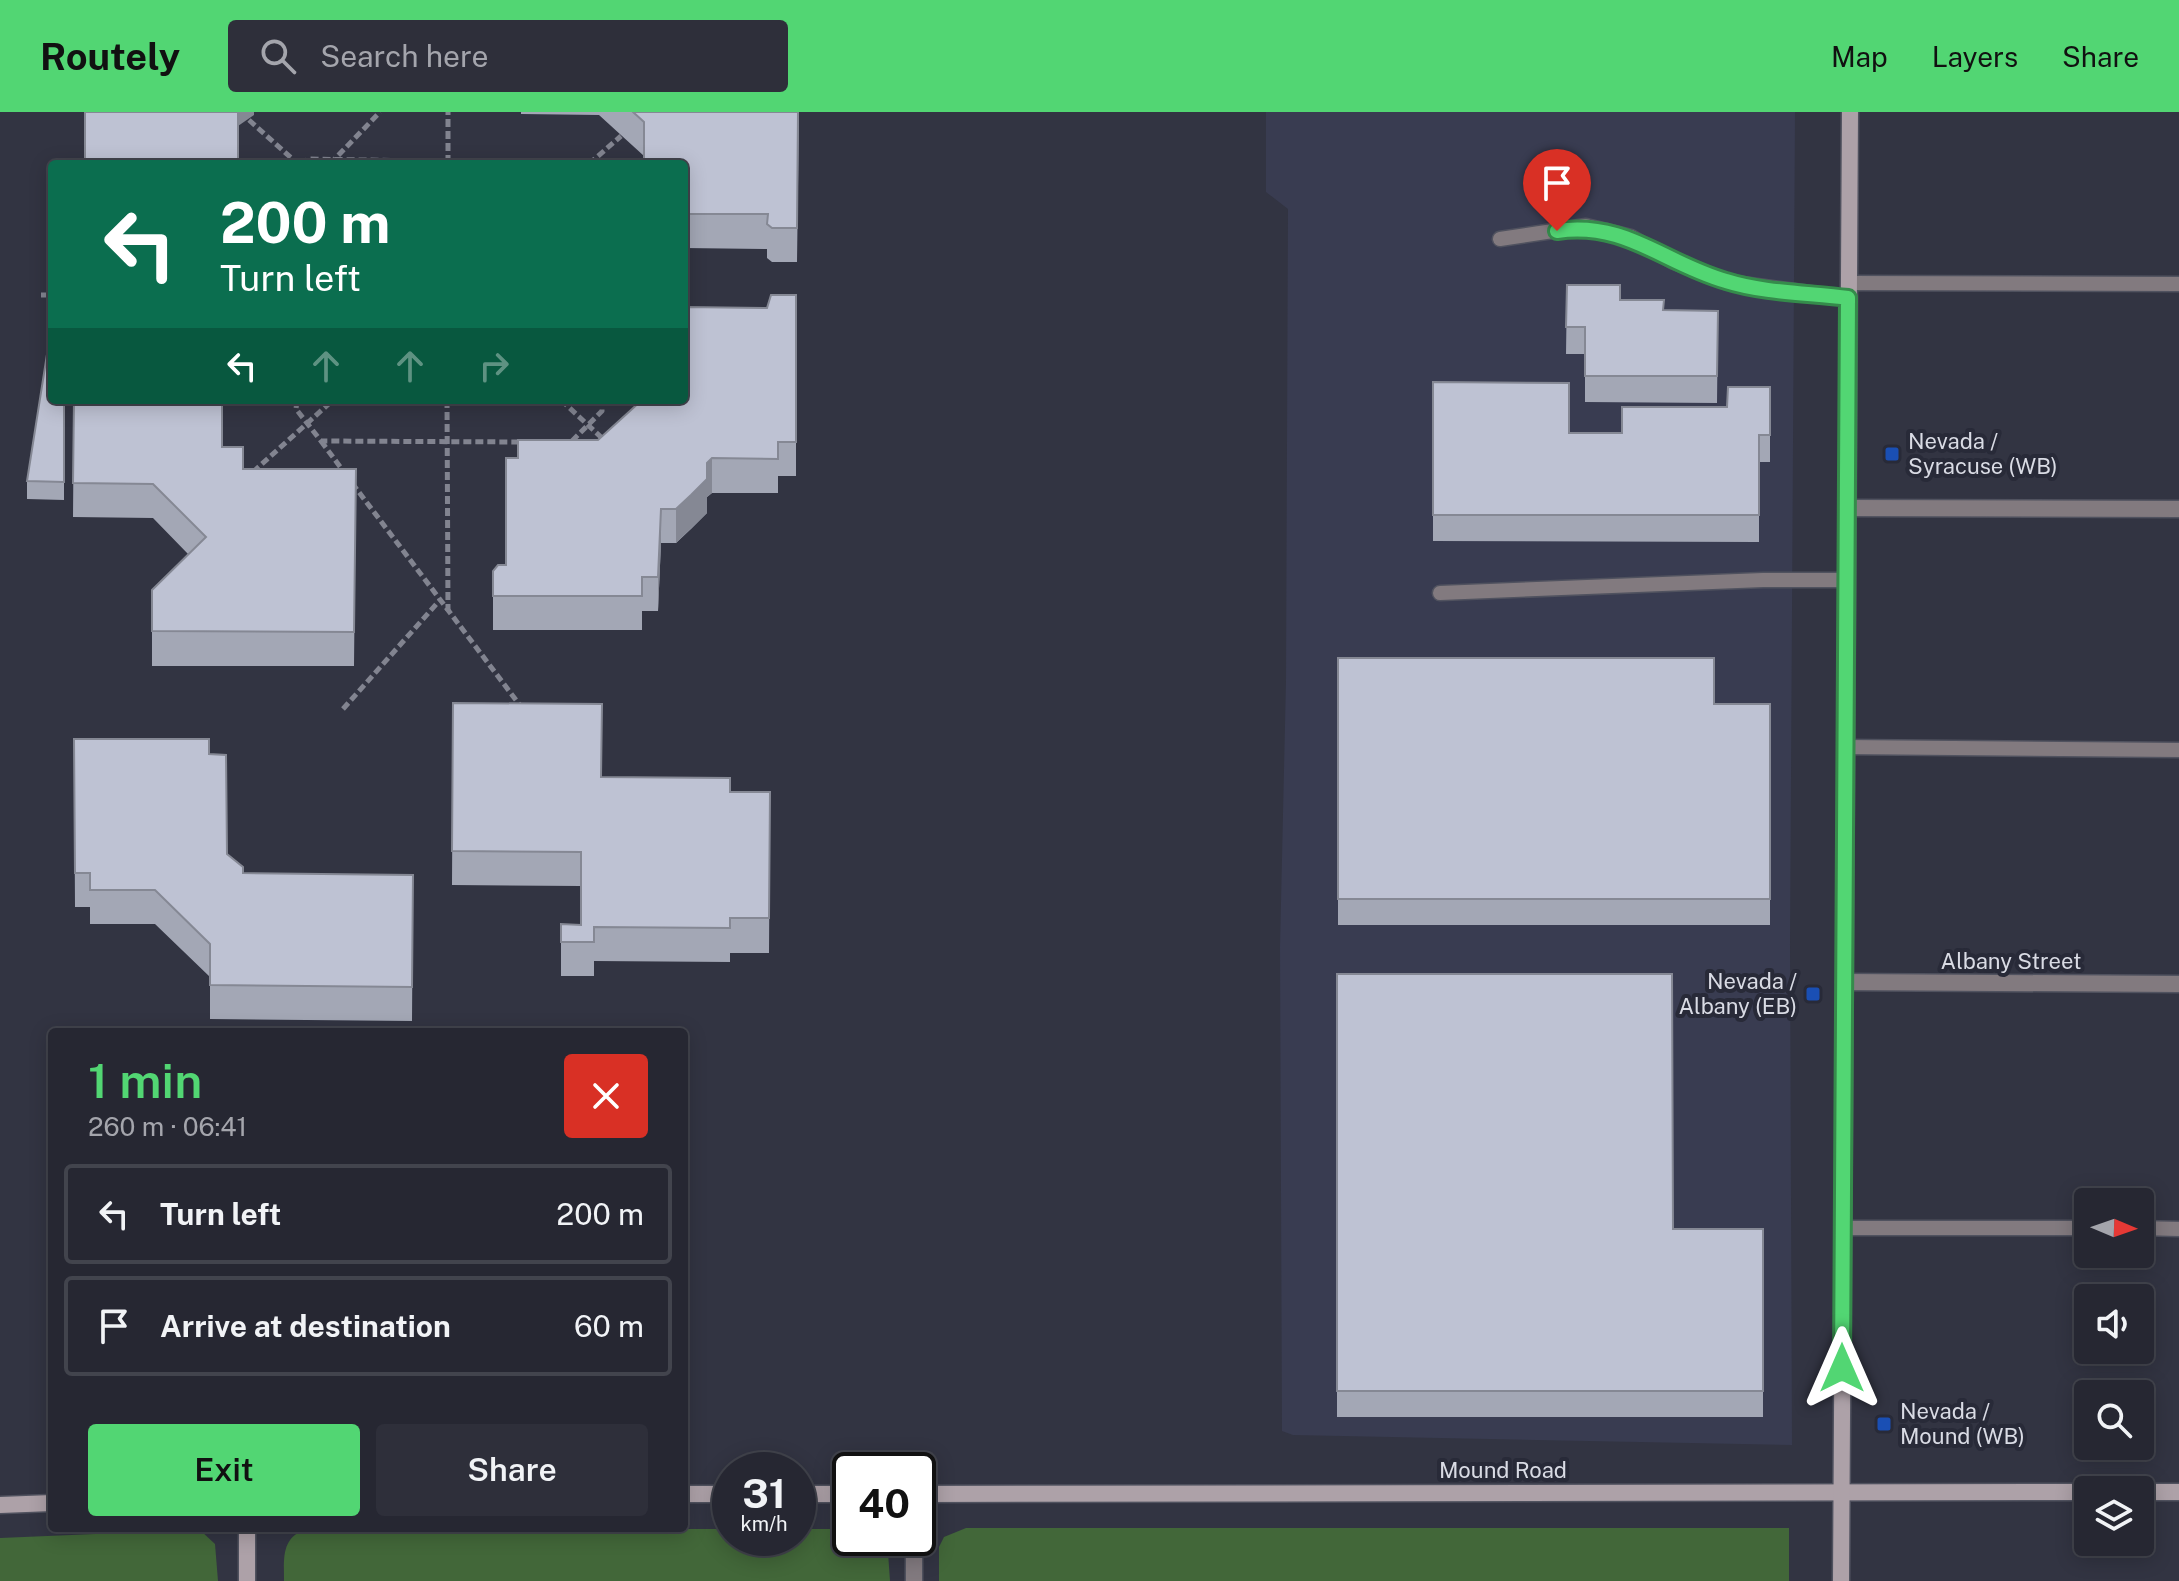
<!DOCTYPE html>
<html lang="en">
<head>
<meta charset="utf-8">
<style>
  :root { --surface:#262732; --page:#2e2f3a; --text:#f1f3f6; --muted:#a4a5ac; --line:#42444d; --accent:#52d673 }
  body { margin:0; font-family:"Public Sans",sans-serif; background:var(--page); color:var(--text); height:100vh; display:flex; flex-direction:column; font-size:30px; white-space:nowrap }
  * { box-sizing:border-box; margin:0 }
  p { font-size:26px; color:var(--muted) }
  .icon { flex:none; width:44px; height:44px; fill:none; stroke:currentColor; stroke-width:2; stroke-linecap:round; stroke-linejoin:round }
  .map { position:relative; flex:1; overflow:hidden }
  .details { position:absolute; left:48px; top:916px; width:640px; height:504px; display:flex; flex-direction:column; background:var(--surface); border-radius:8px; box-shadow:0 4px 20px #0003,0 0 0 2px var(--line) }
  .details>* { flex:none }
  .guide { position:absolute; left:48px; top:48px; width:640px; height:244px; border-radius:8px; box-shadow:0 4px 20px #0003,0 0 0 2px var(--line); background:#0b6e4f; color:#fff; overflow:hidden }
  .needle { width:52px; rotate:92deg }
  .fabs { position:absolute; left:2074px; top:1076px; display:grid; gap:16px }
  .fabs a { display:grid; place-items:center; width:80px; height:80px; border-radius:8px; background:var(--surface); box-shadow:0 4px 20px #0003,0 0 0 2px var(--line); font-size:40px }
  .speed { position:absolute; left:712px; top:1340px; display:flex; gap:16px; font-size:40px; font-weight:700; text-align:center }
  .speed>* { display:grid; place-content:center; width:104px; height:104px; border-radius:50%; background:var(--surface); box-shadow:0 4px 20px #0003,0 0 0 2px var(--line); line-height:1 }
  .speed small { font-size:20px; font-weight:400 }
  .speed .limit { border:4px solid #111; border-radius:12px; background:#fff; color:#111 }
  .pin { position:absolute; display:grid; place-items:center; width:68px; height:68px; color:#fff; margin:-82px -34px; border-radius:50% 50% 50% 0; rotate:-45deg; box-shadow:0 0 8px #0007 }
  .pin .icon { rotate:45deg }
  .me { position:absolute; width:88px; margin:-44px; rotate:0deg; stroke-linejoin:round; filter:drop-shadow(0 0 6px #0008) }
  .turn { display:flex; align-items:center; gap:28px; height:168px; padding:0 40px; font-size:36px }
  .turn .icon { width:104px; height:104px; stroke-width:2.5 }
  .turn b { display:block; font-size:56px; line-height:68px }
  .lanes { display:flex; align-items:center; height:76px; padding:0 40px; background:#0003; justify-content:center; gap:40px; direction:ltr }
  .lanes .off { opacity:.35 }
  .round { display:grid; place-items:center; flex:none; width:84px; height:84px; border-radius:8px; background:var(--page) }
  .head { display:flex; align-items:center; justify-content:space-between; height:136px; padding:0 40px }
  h1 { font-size:48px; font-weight:600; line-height:60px; color:var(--accent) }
  .primary-button { display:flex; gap:16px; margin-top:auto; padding:16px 40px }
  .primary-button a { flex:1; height:92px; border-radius:8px; background:var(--accent); color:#111; font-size:32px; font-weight:600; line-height:92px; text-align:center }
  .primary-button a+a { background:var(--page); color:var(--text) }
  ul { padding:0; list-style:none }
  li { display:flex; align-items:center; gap:24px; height:100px; margin:0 16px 12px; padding:0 24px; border:4px solid var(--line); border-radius:8px }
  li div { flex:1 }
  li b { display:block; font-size:30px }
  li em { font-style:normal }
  header { display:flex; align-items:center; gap:48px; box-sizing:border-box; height:112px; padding:0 40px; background:var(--accent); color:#111 }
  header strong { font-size:38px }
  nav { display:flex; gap:44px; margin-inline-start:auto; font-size:28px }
  .search { width:560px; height:72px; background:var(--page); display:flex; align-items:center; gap:20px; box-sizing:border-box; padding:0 28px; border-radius:8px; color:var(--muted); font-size:30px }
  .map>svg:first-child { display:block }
</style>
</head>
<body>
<header>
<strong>Routely</strong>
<div class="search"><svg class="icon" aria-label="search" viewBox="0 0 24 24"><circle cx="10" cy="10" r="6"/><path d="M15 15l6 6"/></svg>Search here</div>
<nav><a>Map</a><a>Layers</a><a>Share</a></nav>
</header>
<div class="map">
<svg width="2179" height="1469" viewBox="0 0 2179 1469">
  <rect width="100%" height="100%" fill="#323442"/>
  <polygon fill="#393c51" points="1266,0 1795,0 1790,833 1792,1333 1293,1323 1282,1319 1280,835 1286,569 1288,97 1266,80"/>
  <g fill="#426739">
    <polygon points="966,1416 1789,1416 1789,1469 939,1469 939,1435 944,1425"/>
    <path d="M308,1417H730V1426H798V1417H850V1426H887L890,1469H284C284,1446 281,1424 308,1417Z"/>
    <polygon points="190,1418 201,1419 215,1432 218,1469 0,1469 0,1426"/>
  </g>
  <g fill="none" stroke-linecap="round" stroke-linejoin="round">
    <defs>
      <g id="lane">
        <polyline points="1500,127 1586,114 1631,125 1672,149 1727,170 1848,186"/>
        <polyline points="1849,171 2179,172"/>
        <polyline points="1440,481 1763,468 1846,468"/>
        <polyline points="1845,635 2179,638"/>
        <polyline points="1842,1116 2088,1116"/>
        <polyline points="2140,1116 2179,1117"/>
      </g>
      <g id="street">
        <polyline points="1847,396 2179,397"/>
        <polyline points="1844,870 2179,872"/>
        <polyline points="914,1426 914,1469"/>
      </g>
      <g id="secondary">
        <polyline points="2140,1380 2179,1380"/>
        <polyline points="684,1382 730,1382"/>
        <polyline points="798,1382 850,1382"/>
        <polyline points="918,1382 2088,1380"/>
        <polyline points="0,1393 52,1391"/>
        <polyline points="247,1416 247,1469"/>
        <polyline points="1841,1469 1850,0"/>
      </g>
    </defs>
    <use href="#lane" stroke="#50525f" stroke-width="17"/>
    <use href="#street" stroke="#50525f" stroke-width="19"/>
    <use href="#secondary" stroke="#50525f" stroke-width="19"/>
    <g stroke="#828490" stroke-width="5" stroke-dasharray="8 4" stroke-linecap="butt">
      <polyline points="249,8 298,52"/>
      <polyline points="448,51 448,0"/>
      <polyline points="300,52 308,47 590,52"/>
      <polyline points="330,52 380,0"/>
      <polyline points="589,52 621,24"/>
      <polyline points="41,183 52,183"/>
      <polyline points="297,288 296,297 321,329 522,330"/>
      <polyline points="447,288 448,499"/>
      <polyline points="561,288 603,327"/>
      <polyline points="321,329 344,360"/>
      <polyline points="572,329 602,299 602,288"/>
      <polyline points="253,360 333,288"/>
      <polyline points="352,371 522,596"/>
      <polyline points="343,597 440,488"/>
    </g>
    <use href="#lane" stroke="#827a7f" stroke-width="14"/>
    <use href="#street" stroke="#827a7f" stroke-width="16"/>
    <use href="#secondary" stroke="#ada1a8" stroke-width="16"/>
  </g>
  <g fill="#a3a7b5">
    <polygon points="521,0 799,0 797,150 772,150 767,146 767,137 684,136 684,52 644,44 599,3 521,2"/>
    <polygon points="1567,173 1664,198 1718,199 1717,291 1585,290 1585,242 1566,242"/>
    <polygon points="796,183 796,364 778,364 778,381 712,381 707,385 707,401 691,417 676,431 661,431 658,499 642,499 642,518 493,518 493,459 506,453 518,346 598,328 767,196"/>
    <polygon points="1433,270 1569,321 1622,321 1727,295 1770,275 1770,350 1759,350 1759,430 1433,429"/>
    <polygon points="64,288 64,388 27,387 27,369"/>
    <polygon points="74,288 222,335 243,357 356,357 354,554 152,554 152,478 188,442 153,406 73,405"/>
    <polygon points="1338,546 1714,592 1770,592 1770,813 1338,813"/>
    <polygon points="453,591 602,665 730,680 770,680 769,841 730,841 730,850 594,849 594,864 561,864 561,830 581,813 581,774 452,773"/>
    <polygon points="74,627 209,642 227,742 243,761 413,763 412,909 210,907 210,865 155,812 90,812 90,795 75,795"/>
    <polygon points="1337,862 1673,1117 1763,1117 1763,1305 1337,1305"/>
  </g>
  <g fill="#858894">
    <polygon points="238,0 254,0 254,3 238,14"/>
    <polygon points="712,346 712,381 707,385 707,401 676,431 676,397 707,351"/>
    <polygon points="661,397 661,431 658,499 658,465"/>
  </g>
  <g fill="#bec2d3" stroke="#858894" stroke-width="2">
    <rect x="85" y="0" width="153" height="52"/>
    <polygon points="633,0 798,0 797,116 772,116 767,112 768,102 684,102 684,52 644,52 644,10"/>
    <polygon points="1567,173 1620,173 1620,188 1664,188 1663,198 1718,199 1717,264 1585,264 1585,215 1566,215"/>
    <polygon points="771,183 796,183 796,330 778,330 778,347 712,346 707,351 707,367 691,383 676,397 661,397 658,465 642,465 642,484 493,484 493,459 498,453 506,453 506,346 518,346 518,328 598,328 642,288 684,288 684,195 767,196"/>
    <polygon points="48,236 52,236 52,288 64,288 64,370 27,369"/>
    <polygon points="1433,270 1569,271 1569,321 1622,321 1622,295 1727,295 1728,275 1770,275 1770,323 1759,323 1759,403 1433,403"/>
    <polygon points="74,288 222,288 222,335 243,335 243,357 356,357 354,520 152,519 152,478 206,425 153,372 73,371"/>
    <polygon points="1338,546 1714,546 1714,592 1770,592 1770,787 1338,787"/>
    <polygon points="453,591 602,592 601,665 730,666 730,680 770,680 769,806 730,806 730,816 594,815 594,830 561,830 561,812 581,813 581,740 452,739"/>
    <polygon points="74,627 209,627 209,642 226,643 227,742 243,755 243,761 413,763 412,875 210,873 210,832 155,778 90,778 90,761 75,761"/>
    <polygon points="1337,862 1672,862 1673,1117 1763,1117 1763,1279 1337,1279"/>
  </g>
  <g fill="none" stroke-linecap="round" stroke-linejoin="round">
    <defs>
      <path id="route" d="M1557,119C1626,109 1663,151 1726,169C1764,181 1809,181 1848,186L1842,1256"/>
    </defs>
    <use href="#route" stroke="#358b4b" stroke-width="20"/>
    <use href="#route" stroke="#52d673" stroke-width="14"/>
  </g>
  <g fill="#1a4fb4" stroke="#282a38" stroke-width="3">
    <rect x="1884" y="334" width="16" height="16" rx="4"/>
    <rect x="1805" y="874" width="16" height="16" rx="4"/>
    <rect x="1876" y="1304" width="16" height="16" rx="4"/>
  </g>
  <g text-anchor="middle" stroke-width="8" stroke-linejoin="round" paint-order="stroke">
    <g font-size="22" fill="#d9dbe4" stroke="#282a38" text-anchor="start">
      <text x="1908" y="337">Nevada /<tspan x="1908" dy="25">Syracuse (WB)</tspan></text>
      <text x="1797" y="877" text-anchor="end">Nevada /<tspan x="1797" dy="25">Albany (EB)</tspan></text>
      <text x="1900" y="1307">Nevada /<tspan x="1900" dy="25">Mound (WB)</tspan></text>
    </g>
    <g font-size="22" fill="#d9dbe4" stroke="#282a38">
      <text x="2011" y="857">Albany Street</text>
      <text x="1503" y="1366">Mound Road</text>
    </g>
  </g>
</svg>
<div class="fabs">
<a><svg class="needle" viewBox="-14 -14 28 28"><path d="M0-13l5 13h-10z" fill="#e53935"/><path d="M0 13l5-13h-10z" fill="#a4a5ac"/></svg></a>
<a><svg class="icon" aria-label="sound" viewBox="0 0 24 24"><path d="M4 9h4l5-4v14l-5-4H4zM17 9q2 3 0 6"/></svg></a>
<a><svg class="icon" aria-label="search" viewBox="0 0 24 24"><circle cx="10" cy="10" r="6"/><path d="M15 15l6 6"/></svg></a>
<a><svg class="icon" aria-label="layers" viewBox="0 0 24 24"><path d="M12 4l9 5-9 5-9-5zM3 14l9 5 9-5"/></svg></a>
</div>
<div class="speed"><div>31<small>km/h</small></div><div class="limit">40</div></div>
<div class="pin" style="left:1557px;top:119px;background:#d93025"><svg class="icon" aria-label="arrive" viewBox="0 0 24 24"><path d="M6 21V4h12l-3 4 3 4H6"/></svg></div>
<svg class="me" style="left:1842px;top:1256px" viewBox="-20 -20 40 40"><path d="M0-17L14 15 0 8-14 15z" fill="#52d673" stroke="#fff" stroke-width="4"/></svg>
<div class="guide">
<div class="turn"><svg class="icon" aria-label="left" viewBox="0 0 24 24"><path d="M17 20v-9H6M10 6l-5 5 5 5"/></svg><div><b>200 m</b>Turn left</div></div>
<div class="lanes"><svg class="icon" aria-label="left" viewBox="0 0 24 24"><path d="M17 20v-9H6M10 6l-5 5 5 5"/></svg><svg class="icon off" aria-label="ahead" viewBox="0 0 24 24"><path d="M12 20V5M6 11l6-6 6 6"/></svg><svg class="icon off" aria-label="ahead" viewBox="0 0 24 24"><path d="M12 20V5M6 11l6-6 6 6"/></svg><svg class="icon off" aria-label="right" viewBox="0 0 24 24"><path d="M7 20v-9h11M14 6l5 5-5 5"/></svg></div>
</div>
<section class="details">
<div class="head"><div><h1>1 min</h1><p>260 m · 06:41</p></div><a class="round" style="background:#d93025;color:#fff"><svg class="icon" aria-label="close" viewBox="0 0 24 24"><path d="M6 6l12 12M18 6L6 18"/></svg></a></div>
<ul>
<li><svg class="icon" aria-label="left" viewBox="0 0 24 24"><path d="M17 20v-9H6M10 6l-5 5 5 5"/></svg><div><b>Turn left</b></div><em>200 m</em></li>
<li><svg class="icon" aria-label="arrive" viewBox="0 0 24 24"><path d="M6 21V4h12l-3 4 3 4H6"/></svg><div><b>Arrive at destination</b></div><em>60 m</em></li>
</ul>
<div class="primary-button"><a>Exit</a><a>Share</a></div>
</section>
</div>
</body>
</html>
